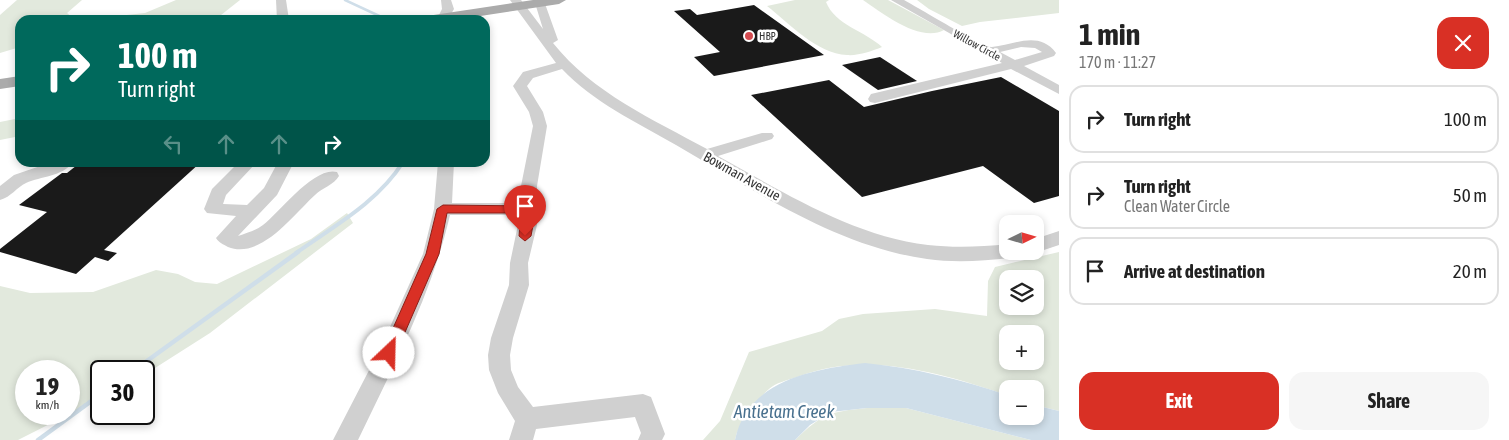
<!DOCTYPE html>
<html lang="en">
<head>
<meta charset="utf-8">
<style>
  :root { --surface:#fff; --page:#f6f6f6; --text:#222; --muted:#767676; --line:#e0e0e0; --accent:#d93025 }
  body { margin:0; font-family:"Asap Condensed",sans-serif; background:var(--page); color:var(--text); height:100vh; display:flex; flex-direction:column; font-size:19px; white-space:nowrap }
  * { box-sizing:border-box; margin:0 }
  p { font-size:16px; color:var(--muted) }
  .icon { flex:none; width:28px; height:28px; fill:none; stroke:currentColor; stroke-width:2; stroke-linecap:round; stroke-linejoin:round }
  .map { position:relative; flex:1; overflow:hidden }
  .drawer { display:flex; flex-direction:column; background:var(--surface); width:450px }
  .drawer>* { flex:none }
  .hud { position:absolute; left:15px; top:15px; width:475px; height:152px; border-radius:15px; box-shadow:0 2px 8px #0003; background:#00695c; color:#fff; overflow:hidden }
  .needle { width:32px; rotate:85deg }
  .fabs { position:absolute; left:999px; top:215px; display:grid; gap:10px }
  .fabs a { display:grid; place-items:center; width:45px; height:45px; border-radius:10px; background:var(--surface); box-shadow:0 2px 8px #0003; font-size:25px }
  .speed { position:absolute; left:15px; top:360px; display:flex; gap:10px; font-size:25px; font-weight:700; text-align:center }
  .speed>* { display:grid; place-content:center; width:65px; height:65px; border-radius:50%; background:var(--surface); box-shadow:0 2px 8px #0003; line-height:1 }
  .speed small { font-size:12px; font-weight:400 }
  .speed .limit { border:2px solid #111; border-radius:8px; background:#fff; color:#111 }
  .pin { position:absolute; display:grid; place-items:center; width:42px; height:42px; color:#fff; margin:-51px -21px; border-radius:50% 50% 50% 0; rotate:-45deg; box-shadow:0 0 5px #0007 }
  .pin .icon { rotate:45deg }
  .me { position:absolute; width:55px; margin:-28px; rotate:24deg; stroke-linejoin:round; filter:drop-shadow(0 0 4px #0008) }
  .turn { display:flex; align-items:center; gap:18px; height:105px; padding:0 20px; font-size:22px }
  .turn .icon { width:65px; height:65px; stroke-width:2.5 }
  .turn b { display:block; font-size:35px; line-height:42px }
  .lanes { display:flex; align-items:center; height:48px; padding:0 20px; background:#0003; justify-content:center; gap:25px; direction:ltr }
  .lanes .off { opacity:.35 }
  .round { display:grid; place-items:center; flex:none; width:52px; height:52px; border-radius:15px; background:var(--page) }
  .head { display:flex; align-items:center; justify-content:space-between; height:85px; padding:0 20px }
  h1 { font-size:30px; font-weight:700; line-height:38px }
  .button { display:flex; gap:10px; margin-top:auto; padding:10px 20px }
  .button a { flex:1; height:58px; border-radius:15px; background:var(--accent); color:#fff; font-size:20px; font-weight:700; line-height:58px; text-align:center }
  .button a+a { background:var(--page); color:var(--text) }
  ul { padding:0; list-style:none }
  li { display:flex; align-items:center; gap:15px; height:68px; margin:0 10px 8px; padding:0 10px; border:2px solid var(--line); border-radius:15px }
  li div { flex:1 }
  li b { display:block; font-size:19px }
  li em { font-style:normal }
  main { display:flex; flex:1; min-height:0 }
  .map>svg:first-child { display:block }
</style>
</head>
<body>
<main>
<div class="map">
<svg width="1059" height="440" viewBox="0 0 1059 440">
  <rect width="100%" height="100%" fill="#fff"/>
  <g fill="#e2e9dd" fill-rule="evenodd">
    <polygon points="17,0 82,0 67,13 73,18 99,18 145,13 176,0 240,0 221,15 209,20 20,20 20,47 0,53 0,15"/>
    <path d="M795,0H829L826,2C835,25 865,31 882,47C872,51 858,56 847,55C817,54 789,23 767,6Z"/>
    <path d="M863,0H888L944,30C921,43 883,14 863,0Z"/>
    <polygon points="917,0 1059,0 1059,13 980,22 962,26 929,9"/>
    <polygon points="20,118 20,136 0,140 0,122"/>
    <path d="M347,213L353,223L210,333L144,375V371H101V398L18,440H0V286L30,293L93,292L156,270L178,274L195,282L217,284L311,239ZM69,371V414H26V371Z"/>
    <path d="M1059,252V411L1035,405V389H1008L1007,395C940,373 867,350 797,377C788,380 775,383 769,389C756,400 747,418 737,432L735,440H703L720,421L749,352L822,331L839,319L863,314L935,309L987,316L988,281L995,267ZM1008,279H1035V306H1008ZM1008,334H1035V361H1008Z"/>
    <path d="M867,408H906L1031,440H795C823,413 829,412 867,408Z"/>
  </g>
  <path fill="#cfdee9" d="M865,363C915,368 960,379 1007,395L1008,416H1035V405L1059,411V440H1031L906,408H867L831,412L810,425L795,440H735C747,380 814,369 865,363Z"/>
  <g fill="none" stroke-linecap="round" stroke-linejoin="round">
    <polyline stroke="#cfdee9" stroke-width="2.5" points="345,0 388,20"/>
    <path stroke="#cfdee9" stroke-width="4" d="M296,253C334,226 378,202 403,162"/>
    <g stroke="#cfdee9" stroke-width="4.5">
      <polyline points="133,371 298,252"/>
      <polyline points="38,440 101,394"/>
    </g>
  </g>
  <g fill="#1a1a1a">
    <polygon points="754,5 824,55 714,76 694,57 720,52 674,11 690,9 697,15"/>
    <polygon points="880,57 917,81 878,90 842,65"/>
    <polygon points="1001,77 1059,111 1059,196 1034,203 983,166 862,197 751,95 829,80 864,107 932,91"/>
    <polygon points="81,162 201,162 104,250 117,253 108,261 95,257 76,274 0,252 0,249 47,212 19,205 62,173 67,173"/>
  </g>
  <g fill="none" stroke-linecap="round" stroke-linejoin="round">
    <g fill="#d0d0d0" fill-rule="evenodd">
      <polygon points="276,0 286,0 289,20 277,20"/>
      <polygon points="441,0 451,0 454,9 448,19 440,19 438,17 442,9"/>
      <path d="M510,0H521L543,29L535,3L536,1H544L558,40L553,43C593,93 652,119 707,149L762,133H772L774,136L772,139L718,156C783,192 853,236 928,245C955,248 980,247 1008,244V251H1019L1017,256L1010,258C982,261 955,263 927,259C835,246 754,190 676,145C636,122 593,102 562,69L533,78L527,86L543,112L547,126L537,186V225L528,263L529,285L513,338L510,355L511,370L518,387L533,407L643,394L651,397L665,434L662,440H638L641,433L635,417L536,429L533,440H509L515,421L498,393L489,370L488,355L491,338L509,285L510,263L520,215H450C432,294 393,367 358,440H333L380,349L423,254L434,209L438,162H454L452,203H520L521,186L533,126L529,112L513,86L523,72L556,63Z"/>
      <path d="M891,0H904C917,7 983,47 992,47C1014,45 1039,30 1056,53L1054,56L1024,66L1059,85V94L1011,69L875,103L870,102L868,99L871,94L1002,63ZM1021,47L1035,48L1042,52L1015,60L1000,52Z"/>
      <path d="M52,162H73C62,177 41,176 26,183C17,187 11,197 0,200V186L14,175Z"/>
      <path d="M239,162H257L226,195L223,204L247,205L264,188L278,162H294L277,195L238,236C247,233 255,231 263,225C280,212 314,166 337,172L339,176C334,185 322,188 315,195C294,214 261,260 228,247C223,244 219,243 216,238L236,216L207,213L204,209L212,189Z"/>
      <polygon points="1059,231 1059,245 1035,253 1030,251 1035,251 1035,239"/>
    </g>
    <g fill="#ababab" fill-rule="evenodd">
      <polygon points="533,0 566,0 559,4 454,20 420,20 427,16"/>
      <polygon points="20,76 20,86 0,89 0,79"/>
    </g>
  </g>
  <polygon fill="#d93025" stroke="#8d1f18" points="443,205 531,206 533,225 531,236 525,241 519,236 521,213 447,213 439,254 396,353 394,357 389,359 384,357 382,353 426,254 437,209"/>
  <circle fill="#d44b50" stroke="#fff" stroke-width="2" cx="749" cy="36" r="5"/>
  <g text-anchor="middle" stroke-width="5" stroke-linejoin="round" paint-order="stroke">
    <g font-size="11" fill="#333" stroke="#fff" text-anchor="start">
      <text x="759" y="40">HBP</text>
    </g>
    <g font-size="11" fill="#333" stroke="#fff">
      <text transform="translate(977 45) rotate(29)" y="4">Willow Circle</text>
    </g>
    <g font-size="14" fill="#333" stroke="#fff">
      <text transform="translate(742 176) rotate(29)" y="5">Bowman Avenue</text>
    </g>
    <g font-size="18" font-style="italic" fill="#48708e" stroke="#fff">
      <text x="784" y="418">Antietam Creek</text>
    </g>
  </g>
</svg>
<div class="fabs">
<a><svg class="needle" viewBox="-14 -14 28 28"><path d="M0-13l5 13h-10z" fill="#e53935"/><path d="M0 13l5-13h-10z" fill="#767676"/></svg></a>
<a><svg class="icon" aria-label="layers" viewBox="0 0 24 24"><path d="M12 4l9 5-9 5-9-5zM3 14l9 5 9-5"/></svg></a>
<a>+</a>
<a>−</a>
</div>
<div class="speed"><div>19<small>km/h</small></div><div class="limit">30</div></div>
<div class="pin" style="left:525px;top:236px;background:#d93025"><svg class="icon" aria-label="arrive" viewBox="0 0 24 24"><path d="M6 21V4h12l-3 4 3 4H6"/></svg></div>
<svg class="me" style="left:389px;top:353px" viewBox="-20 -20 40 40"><circle r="19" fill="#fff"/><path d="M0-13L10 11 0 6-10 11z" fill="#d93025"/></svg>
<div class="hud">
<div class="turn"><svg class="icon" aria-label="right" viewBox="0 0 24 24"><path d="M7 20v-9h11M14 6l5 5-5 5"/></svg><div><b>100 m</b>Turn right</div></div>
<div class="lanes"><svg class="icon off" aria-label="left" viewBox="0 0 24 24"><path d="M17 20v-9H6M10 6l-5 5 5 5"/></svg><svg class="icon off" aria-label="ahead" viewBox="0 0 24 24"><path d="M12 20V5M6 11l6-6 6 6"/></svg><svg class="icon off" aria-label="ahead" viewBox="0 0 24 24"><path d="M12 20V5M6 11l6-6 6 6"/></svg><svg class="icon" aria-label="right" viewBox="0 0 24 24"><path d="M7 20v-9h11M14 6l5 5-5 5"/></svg></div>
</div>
</div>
<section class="drawer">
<div class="head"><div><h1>1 min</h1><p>170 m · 11:27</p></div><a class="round" style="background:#d93025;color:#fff"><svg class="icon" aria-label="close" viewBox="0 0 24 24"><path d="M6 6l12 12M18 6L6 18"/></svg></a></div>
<ul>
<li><svg class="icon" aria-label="right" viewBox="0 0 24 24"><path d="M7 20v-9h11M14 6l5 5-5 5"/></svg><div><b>Turn right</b></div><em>100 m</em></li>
<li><svg class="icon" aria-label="right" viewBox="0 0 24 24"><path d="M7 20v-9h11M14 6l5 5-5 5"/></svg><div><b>Turn right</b><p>Clean Water Circle</p></div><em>50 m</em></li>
<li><svg class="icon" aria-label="arrive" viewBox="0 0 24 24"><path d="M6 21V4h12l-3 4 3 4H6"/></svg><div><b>Arrive at destination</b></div><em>20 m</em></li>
</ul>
<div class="button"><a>Exit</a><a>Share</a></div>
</section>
</main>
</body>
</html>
